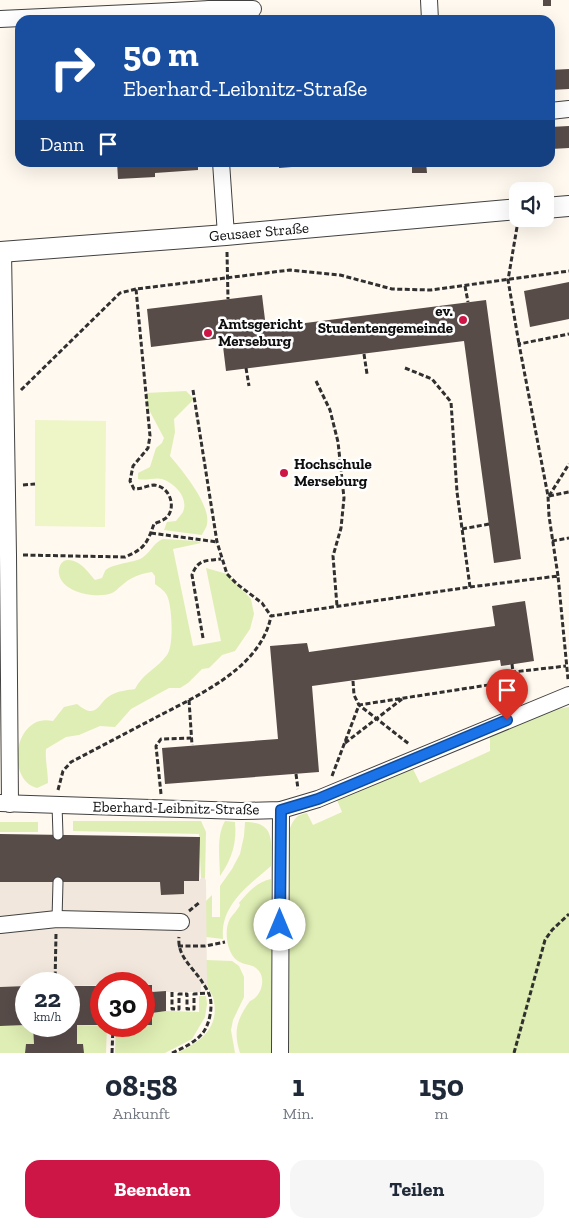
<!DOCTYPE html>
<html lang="de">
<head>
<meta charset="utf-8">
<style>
  :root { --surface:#fff; --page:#f6f6f7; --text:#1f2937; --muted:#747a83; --accent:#ce1646 }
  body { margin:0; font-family:"Zilla Slab",serif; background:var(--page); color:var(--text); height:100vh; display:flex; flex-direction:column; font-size:19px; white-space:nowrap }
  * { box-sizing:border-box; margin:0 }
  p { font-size:16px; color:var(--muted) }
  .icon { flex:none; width:28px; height:28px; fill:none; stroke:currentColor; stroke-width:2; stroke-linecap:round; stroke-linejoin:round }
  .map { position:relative; height:1053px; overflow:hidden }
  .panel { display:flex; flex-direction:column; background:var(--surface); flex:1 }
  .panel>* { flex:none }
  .guide { position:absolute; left:15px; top:15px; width:540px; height:152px; border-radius:15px; box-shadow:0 5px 20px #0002; background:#1a4fa0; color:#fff; overflow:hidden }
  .fabs { position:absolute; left:509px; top:182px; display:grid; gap:10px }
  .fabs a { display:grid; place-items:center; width:45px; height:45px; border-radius:10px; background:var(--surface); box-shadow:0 5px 20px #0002; font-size:25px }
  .speed { position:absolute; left:15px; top:972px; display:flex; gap:10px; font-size:25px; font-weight:700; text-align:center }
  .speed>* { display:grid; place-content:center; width:65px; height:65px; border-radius:50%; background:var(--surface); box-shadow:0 5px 20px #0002; line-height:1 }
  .speed small { font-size:12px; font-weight:400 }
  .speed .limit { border:8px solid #d22; background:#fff; color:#111 }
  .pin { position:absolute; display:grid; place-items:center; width:42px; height:42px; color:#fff; margin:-51px -21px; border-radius:50% 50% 50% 0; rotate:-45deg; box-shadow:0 0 5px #0007 }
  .pin .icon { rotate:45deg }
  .me { position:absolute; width:55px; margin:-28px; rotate:0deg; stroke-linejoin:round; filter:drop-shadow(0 0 4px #0008) }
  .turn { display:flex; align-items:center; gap:18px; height:105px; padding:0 25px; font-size:22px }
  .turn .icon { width:65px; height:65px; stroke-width:2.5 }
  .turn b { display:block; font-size:35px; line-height:42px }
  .then { display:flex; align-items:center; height:48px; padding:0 25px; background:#0003; gap:10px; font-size:19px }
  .eta { display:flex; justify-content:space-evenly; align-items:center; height:85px; text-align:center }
  .eta b { font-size:30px; font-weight:700; line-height:35px }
  .action { display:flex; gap:10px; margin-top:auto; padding:10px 25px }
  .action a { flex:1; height:58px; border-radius:15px; background:var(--accent); color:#fff; font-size:20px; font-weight:700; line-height:58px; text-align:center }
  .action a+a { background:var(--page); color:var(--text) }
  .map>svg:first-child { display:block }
</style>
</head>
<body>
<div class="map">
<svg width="569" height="1053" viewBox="0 0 569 1053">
  <rect width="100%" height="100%" fill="#fff9ef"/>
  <g fill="#dfeeb4">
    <path d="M186,391L194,399L174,419L175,432L170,456C182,470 211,505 207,524C207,527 203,532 202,535L164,530L167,522L176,521C178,518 181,515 183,512C189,497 174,483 162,479C155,477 146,481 138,479V473L150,467L156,448L162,443L164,438L147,406L146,393Z"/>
    <path d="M163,539L197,541L201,543L173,549L193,646L221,641L206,568L227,574L251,599L254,614L250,629L235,651L222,655L209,668L202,669L188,683L180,688H169L131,709L115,727L100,726L79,735L66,737L46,749C45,761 48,771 48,783L37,788C5,780 14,712 53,721L64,707L77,704C98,721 97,703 111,695C118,691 128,690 135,689C142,674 158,668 167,655C174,646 172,609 168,598C166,591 160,588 155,584V576L152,572C139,574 131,577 121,586C118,588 115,592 112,593C97,599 62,593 59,574C58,568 61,560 68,560C80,560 88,572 95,580L102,578C103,576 104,573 105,571C109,564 133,563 142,558C151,552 154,542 163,539Z"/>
    <path d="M569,707V1053H287V903L290,828C294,818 297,815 307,813L313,825L342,812L337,800L413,769L420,783L490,751V734L552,710Z"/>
    <polygon points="73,821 201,821 206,832 205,878 201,878 199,834 73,831"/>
    <path d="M225,821L235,822C237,842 232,859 220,876C220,859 216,836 225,821Z"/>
    <rect x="0" y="822" width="38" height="10"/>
    <path d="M245,822C276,822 271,842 271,866C248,886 220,905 223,939L206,937V901L212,895V917H220V886L232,869L240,854L244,836Z"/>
    <path d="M271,879V1053H240C233,1031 237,1019 250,1001C261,997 266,980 259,971C253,963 245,966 238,961C227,954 224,932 229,921C231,916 237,911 240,905L239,903C248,892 257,882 271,879Z"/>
    <path d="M206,960L232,961L239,966L244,977V997L233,1020L231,1030L235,1053H177C201,1042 221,1027 213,997C211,992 207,988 207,983C206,976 206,967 206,960Z"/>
    <polygon points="199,996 206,996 207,1004 205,1017 192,1039 165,1053 115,1053 116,1026 152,1025 152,1013 166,1011 199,1012"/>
    <polygon points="26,1025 33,1026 34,1044 26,1044 25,1053 0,1053 0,1026"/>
    <polygon points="77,1025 107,1026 106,1053 84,1053 83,1044 77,1044"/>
  </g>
  <polygon fill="#eef5c7" points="35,420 106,421 105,527 35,526"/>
  <polygon fill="#f1e7dc" points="201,878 205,878 206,881 207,985 201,985 201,992 152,992 152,985 144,984 69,986 69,984 26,984 26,986 0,987 0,882 160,882 184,894 184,881 199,881"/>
  <g fill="#584c49">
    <rect x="543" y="0" width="8" height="6"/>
    <polygon points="569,69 569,89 550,90 550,70"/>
    <polygon points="569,126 569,148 551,149 550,127"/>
    <polygon points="117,162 198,162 198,170 155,173 155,177 118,179"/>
    <polygon points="279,162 318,162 318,165 279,168"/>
    <polygon points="412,162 426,162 427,173 412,173"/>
    <polygon points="569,282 569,319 530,327 524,291"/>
    <polygon points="262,295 266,328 486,300 521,559 494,563 464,341 226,371 222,338 151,347 147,309"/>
    <polygon points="525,601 534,661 501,666 500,660 312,686 319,772 165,784 162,748 278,739 270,646 307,643 309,652 495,626 492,606"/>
    <polygon points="0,834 200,837 199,881 184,881 184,894 161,895 160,882 0,882"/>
    <polygon points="144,985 152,985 152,992 166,991 166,1011 152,1013 152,1025 144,1025"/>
    <polygon points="26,986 26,1025 0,1026 0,987"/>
    <polygon points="69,986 101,986 101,1025 77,1025 77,1044 83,1044 84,1053 25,1053 26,1044 34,1044 33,1026 69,1026"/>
  </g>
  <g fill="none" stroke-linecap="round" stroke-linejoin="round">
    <defs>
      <g id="service">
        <polyline points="57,805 58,835"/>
        <polyline points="57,919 58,882"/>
      </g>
      <g id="minor">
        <polyline points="429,0 430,20"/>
        <polyline points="210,9 253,9"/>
        <polyline points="173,11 210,9 211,20"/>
        <polyline points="0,19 173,11 174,20"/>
        <polyline points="550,111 569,109"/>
        <polyline points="221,162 226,235"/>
        <polyline points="3,252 8,555 10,804"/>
        <polyline points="0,803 241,811 281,810 318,799 569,695"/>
        <polyline points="0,925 57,919 181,922"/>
        <polyline points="280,1053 281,810"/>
      </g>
      <g id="tertiary">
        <polyline points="545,208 569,206"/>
        <polyline points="0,252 226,235 518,209"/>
      </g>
    </defs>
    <use href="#service" stroke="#414141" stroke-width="11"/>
    <use href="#minor" stroke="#414141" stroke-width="18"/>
    <use href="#tertiary" stroke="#414141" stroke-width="22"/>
    <g stroke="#303030" stroke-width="3" stroke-dasharray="5 2.5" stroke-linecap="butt">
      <polyline points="517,227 508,280 519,344"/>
      <polyline points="227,252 228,299"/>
      <polyline points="465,286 468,302"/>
      <polyline points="364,354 367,374"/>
      <polyline points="246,368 249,386"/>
      <polyline points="405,368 432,379 451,402 457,492 470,587"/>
      <polyline points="316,381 330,410 338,442 344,498 341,528 333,556 337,606"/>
      <polyline points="21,390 120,293 136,289"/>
      <polyline points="193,390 217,542 227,574 237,584 262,603 271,616"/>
      <polyline points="23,485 35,484"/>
      <polyline points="549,496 569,464"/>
      <polyline points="549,496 569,492"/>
      <polyline points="462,529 489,524"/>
      <polyline points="151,533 217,542"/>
      <polyline points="552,541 569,538"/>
      <path d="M23,555L125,557C144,549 147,544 154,524C158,522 165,520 168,516C176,505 169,486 154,485C148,485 143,489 134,489L130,481L133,466L148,448L150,436L136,289L290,270L340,275L392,289L431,290L569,271"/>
      <polyline points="558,576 549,516 548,496 519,344 569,334"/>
      <path d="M203,638L192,575C198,559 205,561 221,559"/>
      <polyline points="512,664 513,672"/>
      <polyline points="353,681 354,695 359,705 409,744"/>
      <polyline points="189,700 192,745"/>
      <polyline points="502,706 514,681"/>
      <polyline points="345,743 402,699"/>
      <polyline points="296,774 298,789"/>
      <polyline points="332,776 359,705 514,681 513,672 566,666"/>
      <path d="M58,790L63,771L71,762C98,748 126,733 153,719C196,696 261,669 271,616L470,587L558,576L568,679"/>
      <polyline points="161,794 156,746 161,739 191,738"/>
      <polyline points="189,911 200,902"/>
      <polyline points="178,946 205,946 225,942"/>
      <polyline points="55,984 56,934"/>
      <polyline points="172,992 172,1009 179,1009 179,994 187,994 187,1009 194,1009 194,994 208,993"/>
      <polyline points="112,1053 113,1026"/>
      <path d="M172,1053C183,1048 194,1043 202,1034C209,1026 213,1008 210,997C209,992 204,985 201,980C191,966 177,955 179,937"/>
      <polyline points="514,1053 545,940 552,930 569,914"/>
    </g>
    <use href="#service" stroke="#fff" stroke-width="9"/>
    <use href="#minor" stroke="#fff" stroke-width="16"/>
    <use href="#tertiary" stroke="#fff" stroke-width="20"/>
  </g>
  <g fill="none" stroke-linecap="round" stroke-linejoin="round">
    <defs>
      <polyline id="route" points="280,925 281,810 318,799 507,720"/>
    </defs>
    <use href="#route" stroke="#114b97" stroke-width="12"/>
    <use href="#route" stroke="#1a73e8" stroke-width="9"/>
  </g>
  <g fill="#ce1646" stroke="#fff" stroke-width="2">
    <circle cx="463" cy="320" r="5"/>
    <circle cx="208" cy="333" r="5"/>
    <circle cx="284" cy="473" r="5"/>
  </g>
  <g text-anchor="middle" stroke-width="5" stroke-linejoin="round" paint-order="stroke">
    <g font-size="15" fill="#0e0e0e" stroke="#fff">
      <text transform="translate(259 232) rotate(-5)" y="5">Geusaer Straße</text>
      <text transform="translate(176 808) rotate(1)" y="5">Eberhard-Leibnitz-Straße</text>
    </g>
    <g font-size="15" font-weight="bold" fill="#0e0e0e" stroke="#fff" text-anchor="start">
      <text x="453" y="316" text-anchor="end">ev.<tspan x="453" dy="17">Studentengemeinde</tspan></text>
      <text x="218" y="329">Amtsgericht<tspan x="218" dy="17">Merseburg</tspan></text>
      <text x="294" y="469">Hochschule<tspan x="294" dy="17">Merseburg</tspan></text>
    </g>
  </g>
</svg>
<div class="fabs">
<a><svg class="icon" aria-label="sound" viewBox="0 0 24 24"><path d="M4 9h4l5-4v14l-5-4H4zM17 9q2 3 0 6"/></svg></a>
</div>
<div class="speed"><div>22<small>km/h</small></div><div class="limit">30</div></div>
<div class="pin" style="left:507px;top:720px;background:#d93025"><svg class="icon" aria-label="arrive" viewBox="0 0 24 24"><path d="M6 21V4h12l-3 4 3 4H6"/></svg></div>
<svg class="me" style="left:280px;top:925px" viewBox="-20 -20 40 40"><circle r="19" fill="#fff"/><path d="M0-13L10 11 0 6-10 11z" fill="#1a73e8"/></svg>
<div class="guide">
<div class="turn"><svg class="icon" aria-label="right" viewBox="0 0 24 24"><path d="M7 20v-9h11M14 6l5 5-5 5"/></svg><div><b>50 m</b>Eberhard-Leibnitz-Straße</div></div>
<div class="then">Dann<svg class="icon" aria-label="arrive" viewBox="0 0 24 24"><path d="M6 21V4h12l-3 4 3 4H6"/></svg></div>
</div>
</div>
<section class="panel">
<div class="eta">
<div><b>08:58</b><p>Ankunft</p></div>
<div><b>1</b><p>Min.</p></div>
<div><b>150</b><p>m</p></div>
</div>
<div class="action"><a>Beenden</a><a>Teilen</a></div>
</section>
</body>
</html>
